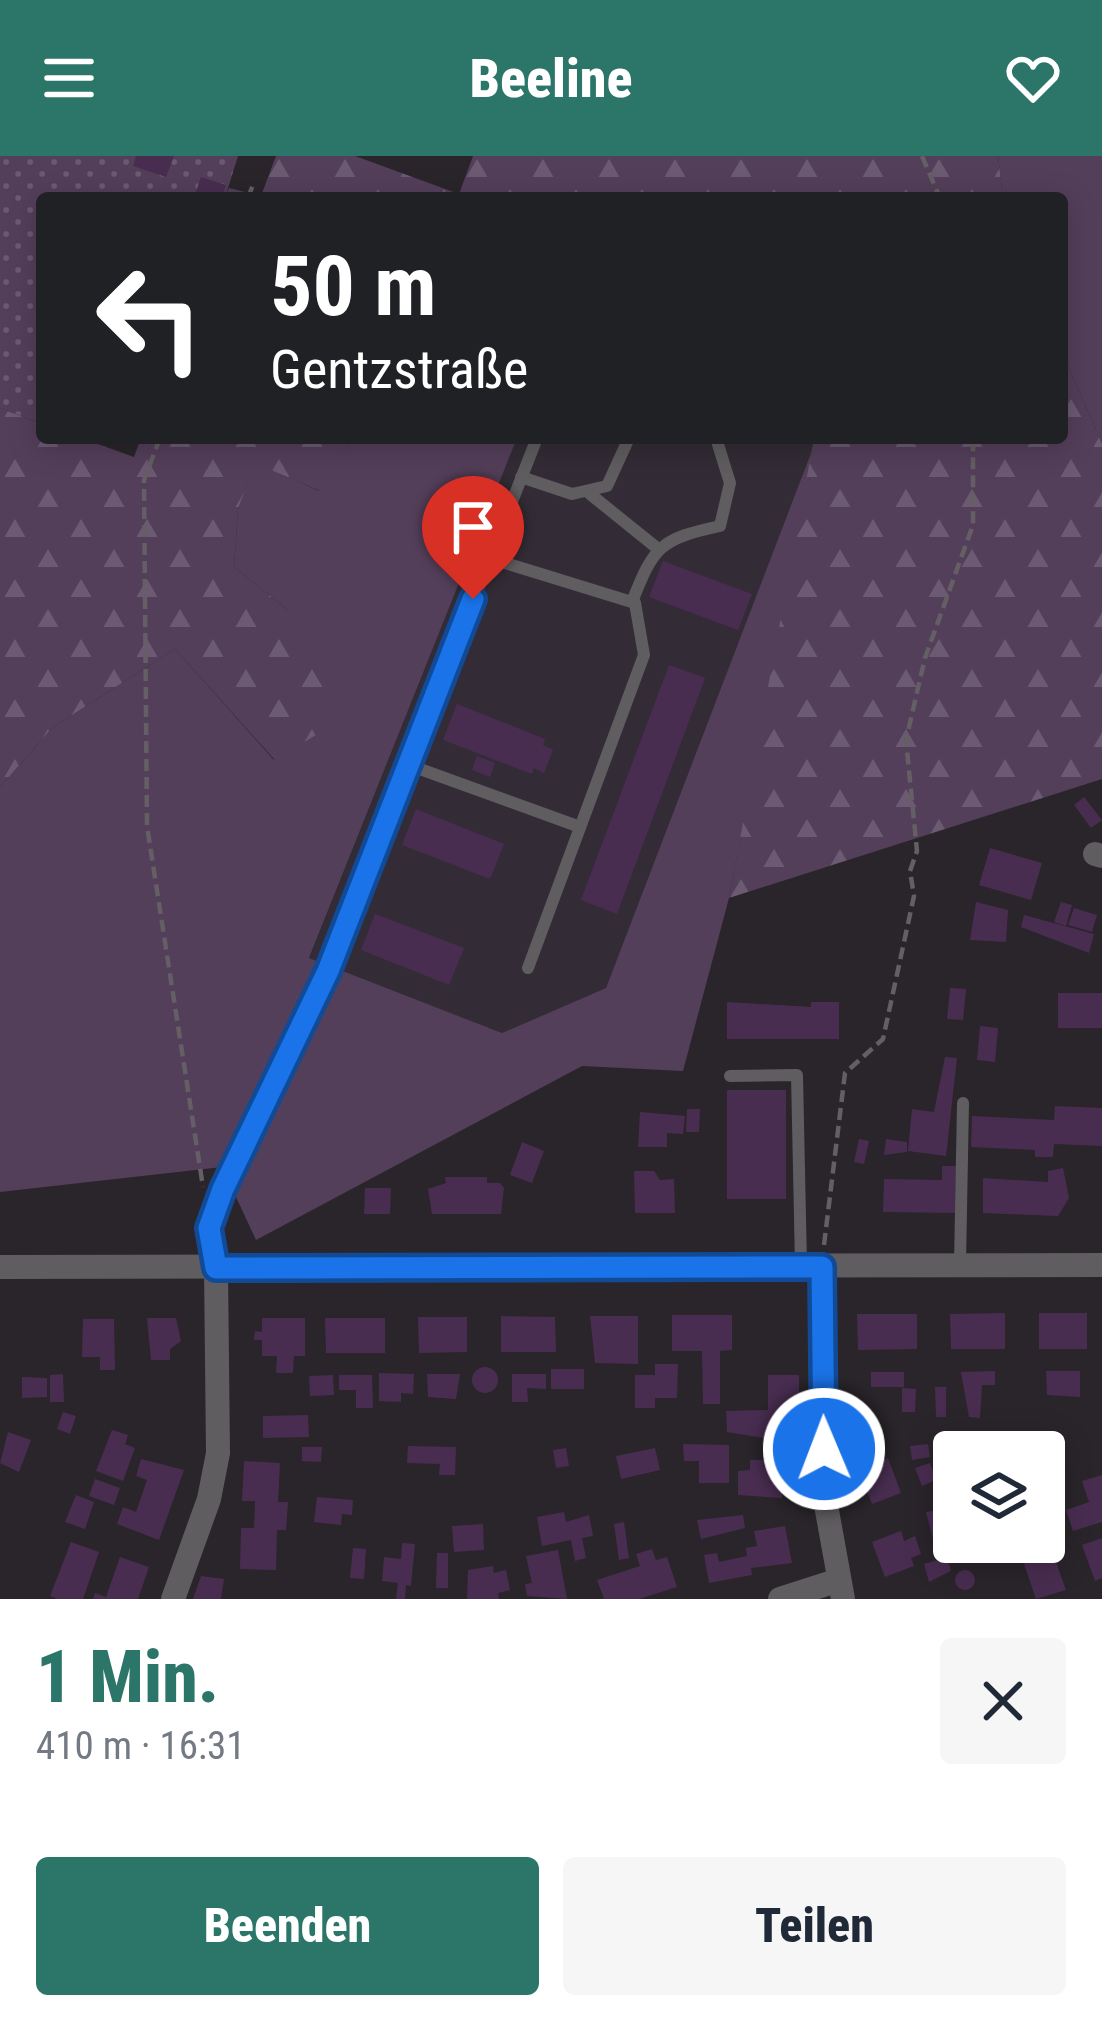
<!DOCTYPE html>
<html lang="de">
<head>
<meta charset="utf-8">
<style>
  :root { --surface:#fff; --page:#f6f6f7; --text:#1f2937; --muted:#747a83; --accent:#2b7668 }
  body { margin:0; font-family:"Roboto Condensed",sans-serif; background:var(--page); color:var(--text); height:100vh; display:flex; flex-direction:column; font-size:45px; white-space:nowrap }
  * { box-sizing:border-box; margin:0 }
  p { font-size:39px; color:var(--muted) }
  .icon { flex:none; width:66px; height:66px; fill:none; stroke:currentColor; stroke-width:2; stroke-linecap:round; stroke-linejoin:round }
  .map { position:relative; height:1443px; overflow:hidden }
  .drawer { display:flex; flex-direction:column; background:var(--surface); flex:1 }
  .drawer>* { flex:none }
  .hud { position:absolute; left:36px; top:36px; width:1032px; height:252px; border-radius:12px; box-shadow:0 6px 30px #0003; background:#202124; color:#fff; overflow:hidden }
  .controls { position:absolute; left:933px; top:1275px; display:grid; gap:24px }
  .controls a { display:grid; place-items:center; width:132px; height:132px; border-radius:12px; background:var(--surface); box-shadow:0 6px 30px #0003; font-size:60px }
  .pin { position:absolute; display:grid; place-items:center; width:102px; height:102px; color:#fff; margin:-123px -51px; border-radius:50% 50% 50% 0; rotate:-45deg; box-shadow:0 0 12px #0007 }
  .pin .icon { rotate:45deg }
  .me { position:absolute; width:132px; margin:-66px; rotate:359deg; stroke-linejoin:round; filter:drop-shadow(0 0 9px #0008) }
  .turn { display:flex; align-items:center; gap:42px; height:252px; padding:0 36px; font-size:54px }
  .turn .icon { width:156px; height:156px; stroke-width:2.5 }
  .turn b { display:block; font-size:84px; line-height:102px }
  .round { display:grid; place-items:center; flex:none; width:126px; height:126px; border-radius:12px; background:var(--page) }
  .overview { display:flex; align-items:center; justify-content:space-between; height:204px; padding:0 36px }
  h1 { font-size:72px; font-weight:800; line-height:90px; color:var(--accent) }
  .action { display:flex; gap:24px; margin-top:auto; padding:24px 36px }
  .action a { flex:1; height:138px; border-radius:12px; background:var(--accent); color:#fff; font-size:48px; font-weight:800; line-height:138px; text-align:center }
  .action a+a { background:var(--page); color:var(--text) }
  header { display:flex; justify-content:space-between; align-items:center; height:156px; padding:0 36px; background:var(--accent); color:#fff; font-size:54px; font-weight:800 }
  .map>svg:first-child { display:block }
</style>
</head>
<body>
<header><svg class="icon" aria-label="menu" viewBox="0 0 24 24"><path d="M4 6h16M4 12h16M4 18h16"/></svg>Beeline<svg class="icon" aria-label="heart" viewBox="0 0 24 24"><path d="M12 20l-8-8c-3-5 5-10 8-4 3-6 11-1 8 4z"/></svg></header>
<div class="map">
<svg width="1102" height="1443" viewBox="0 0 1102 1443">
  <defs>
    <pattern id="forest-firs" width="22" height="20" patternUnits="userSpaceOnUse" patternTransform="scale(3)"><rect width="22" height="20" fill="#543f5a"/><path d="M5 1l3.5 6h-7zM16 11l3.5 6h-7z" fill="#6c5a72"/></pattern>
    <pattern id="park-dots" width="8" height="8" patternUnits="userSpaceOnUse" patternTransform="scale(3)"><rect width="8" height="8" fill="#543f5a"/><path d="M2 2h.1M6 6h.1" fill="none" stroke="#6c5a72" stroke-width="1.8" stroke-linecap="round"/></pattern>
  </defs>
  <rect width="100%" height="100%" fill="#29252a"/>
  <polygon fill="#332c36" points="517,282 816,284 606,832 502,877 309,803"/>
  <g fill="#543f5a">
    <polygon points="998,0 1102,0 1102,288 1062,196 1062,42 1003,42"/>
    <polygon points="353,282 517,282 309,802 502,877 606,832 816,284 729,742 683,915 582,910 256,1084 222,1011 0,1036 0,631 52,572 175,493 274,604 289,455 234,411 238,353 255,306 319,335"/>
  </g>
  <g fill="url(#forest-firs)">
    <polygon points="276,0 355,0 459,38 473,0 998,0 1003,42 225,42 229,32 261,40"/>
    <polygon points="1062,196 1102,288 1102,623 729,742 814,282 1062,282"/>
    <polygon points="0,252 42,268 42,282 81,282 134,301 141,282 353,282 320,335 255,307 238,353 234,411 289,455 343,535 319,577 275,604 175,493 52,572 0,631"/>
  </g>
  <polygon fill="url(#park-dots)" points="0,0 238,0 225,42 42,42 42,268 0,252"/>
  <g fill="#492d51">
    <polygon points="136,0 174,0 166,21 133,10"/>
    <polygon points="201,21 226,29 222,42 194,42"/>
    <polygon points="663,405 752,438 738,474 649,441"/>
    <polygon points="669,509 705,522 617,758 581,744"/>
    <polygon points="457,548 545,583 543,589 553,594 544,617 534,612 532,618 443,584"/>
    <polygon points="477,600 495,607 490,621 472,614"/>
    <polygon points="1084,641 1102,664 1091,672 1074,649"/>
    <polygon points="416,653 504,688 490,723 402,689"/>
    <polygon points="990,692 1042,707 1031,744 979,729"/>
    <polygon points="976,746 1008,754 1006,786 970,784"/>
    <polygon points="1061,746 1072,749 1066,770 1054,766"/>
    <polygon points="1074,752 1097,759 1092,776 1068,769"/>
    <polygon points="375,758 464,792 449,829 361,794"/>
    <polygon points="1024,759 1094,778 1089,797 1021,771"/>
    <polygon points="950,832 966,833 963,864 947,863"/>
    <rect x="1058" y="837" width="44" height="35"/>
    <polygon points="727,846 811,851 811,846 839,846 839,883 727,883"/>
    <polygon points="980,870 998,872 995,906 977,904"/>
    <polygon points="945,901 957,902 946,1000 908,995 912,953 934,956"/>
    <rect x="727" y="934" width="59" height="109"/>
    <polygon points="1055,950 1102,952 1102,990 1054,988 1053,1001 1035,1001 1035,994 971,991 972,960 1054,964"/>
    <polygon points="687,953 700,953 699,976 686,976"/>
    <polygon points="640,956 685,960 683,978 667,977 667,991 638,991"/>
    <polygon points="859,983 869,985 864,1008 854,1006"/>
    <polygon points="886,983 907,986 907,996 884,999"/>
    <polygon points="522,986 544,995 532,1027 510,1019"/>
    <polygon points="942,1010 956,1010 955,1057 883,1056 884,1023 942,1024"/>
    <polygon points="1063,1012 1069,1042 1058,1060 983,1057 983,1022 1048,1026 1048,1015"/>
    <polygon points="634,1015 654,1015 660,1024 674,1023 675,1057 635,1057"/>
    <polygon points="445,1021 487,1021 487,1027 500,1027 504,1032 501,1058 432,1058 428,1033 446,1027"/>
    <polygon points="365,1032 391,1032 390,1058 364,1058"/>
    <polygon points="1005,1157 1005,1193 951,1193 950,1158"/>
    <rect x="1039" y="1157" width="48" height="36"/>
    <polygon points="857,1158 917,1158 917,1193 858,1194"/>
    <polygon points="672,1159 732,1159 732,1194 720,1195 720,1248 703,1248 702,1195 672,1195"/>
    <polygon points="501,1160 555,1161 556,1196 501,1196"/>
    <polygon points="590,1160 638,1160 638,1208 595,1207"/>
    <polygon points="418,1161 467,1161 467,1196 419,1197"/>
    <polygon points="147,1162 176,1162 181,1185 170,1193 170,1204 151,1204"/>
    <polygon points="262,1162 305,1162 305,1200 294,1200 293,1217 276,1217 277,1200 262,1200 262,1184 254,1184 255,1175 262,1176"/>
    <polygon points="325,1162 385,1162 385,1197 326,1197"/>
    <polygon points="83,1163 114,1163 115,1214 100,1214 100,1201 82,1201"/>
    <polygon points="655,1208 678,1208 677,1242 655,1242 655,1252 635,1252 635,1219 655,1219"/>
    <circle cx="485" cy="1224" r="13"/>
    <rect x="551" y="1213" width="33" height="20"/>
    <polygon points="995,1215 995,1229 982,1229 980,1262 969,1261 961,1216"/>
    <polygon points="1046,1215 1080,1215 1080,1241 1047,1239"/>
    <rect x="871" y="1216" width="33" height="15"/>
    <polygon points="379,1217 414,1218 413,1238 401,1237 401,1246 379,1245"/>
    <polygon points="63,1218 64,1246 50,1246 50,1219"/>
    <polygon points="427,1218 460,1218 456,1243 428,1241"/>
    <polygon points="512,1218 546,1218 546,1233 527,1232 528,1246 512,1246"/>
    <polygon points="333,1219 334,1239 310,1240 309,1220"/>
    <polygon points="339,1219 372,1219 373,1252 356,1252 356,1234 339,1234"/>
    <polygon points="768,1219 799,1219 799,1268 770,1268 770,1283 727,1276 726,1255 768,1254"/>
    <polygon points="22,1221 47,1222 47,1241 22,1242"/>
    <polygon points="935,1231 946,1231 946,1261 936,1261"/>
    <polygon points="902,1232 916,1233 915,1256 902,1256"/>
    <polygon points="63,1256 76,1260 70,1278 57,1273"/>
    <polygon points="308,1259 309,1281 263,1282 263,1260"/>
    <polygon points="112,1274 128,1279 125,1288 135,1292 123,1325 96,1315"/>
    <polygon points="8,1276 31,1284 19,1316 0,1307"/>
    <polygon points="683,1288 729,1289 729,1327 699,1327 699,1305 684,1305"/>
    <polygon points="928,1288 930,1301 912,1304 910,1290"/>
    <polygon points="408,1290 456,1291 455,1319 439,1319 440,1308 407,1307"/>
    <polygon points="302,1291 322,1291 321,1306 302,1305"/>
    <polygon points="566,1292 569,1310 556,1312 553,1294"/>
    <polygon points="655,1292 660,1314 621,1323 616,1300"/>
    <polygon points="888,1302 901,1337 872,1348 858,1313"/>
    <polygon points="141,1303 184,1314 159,1384 117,1368 123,1351 136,1356 147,1324 136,1320"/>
    <polygon points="750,1304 782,1304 782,1342 738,1339 738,1315 750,1314"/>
    <polygon points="244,1305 280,1307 278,1346 288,1346 286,1374 277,1374 276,1414 240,1413 241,1372 254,1372 255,1345 242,1345"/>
    <polygon points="930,1307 936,1324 922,1330 915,1312"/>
    <polygon points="1102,1319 1102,1366 1073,1375 1066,1354 1089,1346 1082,1325"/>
    <polygon points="95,1323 120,1332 114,1349 89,1340"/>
    <polygon points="76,1339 94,1346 85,1373 65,1366"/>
    <polygon points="317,1341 353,1344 352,1359 342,1358 341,1369 314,1366"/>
    <polygon points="945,1353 952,1382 934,1387 926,1356"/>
    <polygon points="564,1356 566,1366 589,1359 593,1380 582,1382 586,1402 575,1405 571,1384 542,1390 537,1361"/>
    <polygon points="743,1359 745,1372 701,1383 697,1364"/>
    <polygon points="624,1366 629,1402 619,1404 614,1368"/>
    <polygon points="483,1368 484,1394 454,1396 452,1370"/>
    <polygon points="785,1370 792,1407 751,1412 752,1419 709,1427 704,1399 717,1397 719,1406 747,1400 746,1392 757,1390 754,1375"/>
    <polygon points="901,1375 904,1385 915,1380 921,1398 911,1402 914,1410 885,1421 872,1386"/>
    <polygon points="1102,1382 1102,1422 1095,1425 1082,1389"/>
    <polygon points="71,1386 99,1396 83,1443 57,1443 50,1440"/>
    <polygon points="402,1387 415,1388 411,1430 406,1429 405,1443 396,1443 398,1427 382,1425 384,1401 401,1403"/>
    <polygon points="353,1392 366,1393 364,1423 350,1422"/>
    <polygon points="652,1393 656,1404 667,1401 677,1431 639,1443 604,1443 597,1424 640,1410 636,1398"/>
    <polygon points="558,1394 567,1443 527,1440 525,1428 532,1427 526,1400"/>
    <polygon points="437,1397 448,1397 448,1432 436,1432"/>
    <polygon points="1036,1397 1039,1403 1053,1398 1066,1434 1036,1443 1024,1408"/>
    <polygon points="120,1401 149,1411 138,1443 93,1443 95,1437 106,1441"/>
    <polygon points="947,1401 951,1415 929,1426 924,1408"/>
    <polygon points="493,1410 494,1417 506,1414 510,1434 498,1437 499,1443 467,1443 468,1414"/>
    <circle cx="965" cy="1424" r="10"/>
    <polygon points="201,1420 224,1423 221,1443 193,1443"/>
  </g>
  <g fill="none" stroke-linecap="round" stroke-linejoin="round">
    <g stroke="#635f64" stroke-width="4.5" stroke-dasharray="12 6" stroke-linecap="butt">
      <polyline points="922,0 940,42"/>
      <polyline points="248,42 254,26"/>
      <polyline points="160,282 144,324 147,670 203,1031"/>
      <polyline points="824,1089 845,917 883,883 914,740 910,715 917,695 906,584 925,502 973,369 973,282"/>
    </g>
    <g stroke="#5f5d5f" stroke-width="12">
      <polyline points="521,321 572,338 607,330 629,282"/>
      <polyline points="590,338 657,392"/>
      <polyline points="489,402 635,447 644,499 528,812"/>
      <path d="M632,446C654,390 660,383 720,370L730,327L716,282"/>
      <polyline points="409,609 580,671"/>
      <polyline points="730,920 797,919 801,1109"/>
      <polyline points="960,1108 963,947"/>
      <polyline points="216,1111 210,1073 223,1033 328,815 537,282"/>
    </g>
    <g stroke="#5f5d5f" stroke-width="24">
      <polyline points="1095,698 1102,700"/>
      <polyline points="0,1111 1102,1109"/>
      <polyline points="822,1111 824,1338 843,1443"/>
      <polyline points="173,1443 209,1343 218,1297 216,1112"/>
      <polyline points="780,1443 836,1425"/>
    </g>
  </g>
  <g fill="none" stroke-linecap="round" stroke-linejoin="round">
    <defs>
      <polyline id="route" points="473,443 328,815 223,1033 209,1072 216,1112 822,1111 824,1293"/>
    </defs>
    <use href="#route" stroke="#114b97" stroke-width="30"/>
    <use href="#route" stroke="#1a73e8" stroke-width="21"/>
  </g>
</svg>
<div class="controls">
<a><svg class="icon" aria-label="layers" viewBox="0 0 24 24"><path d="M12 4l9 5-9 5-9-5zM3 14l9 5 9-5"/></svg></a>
</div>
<div class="pin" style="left:473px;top:443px;background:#d93025"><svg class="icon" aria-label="arrive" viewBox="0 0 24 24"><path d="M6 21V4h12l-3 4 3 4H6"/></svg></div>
<svg class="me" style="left:824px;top:1293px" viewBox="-20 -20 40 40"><circle r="17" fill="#1a73e8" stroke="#fff" stroke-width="3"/><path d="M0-11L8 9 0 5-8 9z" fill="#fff"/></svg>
<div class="hud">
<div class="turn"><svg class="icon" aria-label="left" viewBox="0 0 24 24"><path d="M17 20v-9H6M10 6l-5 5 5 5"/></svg><div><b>50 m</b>Gentzstraße</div></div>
</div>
</div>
<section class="drawer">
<div class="overview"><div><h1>1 Min.</h1><p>410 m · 16:31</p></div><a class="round"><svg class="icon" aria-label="close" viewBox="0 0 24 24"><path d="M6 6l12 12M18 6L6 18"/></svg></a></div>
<div class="action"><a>Beenden</a><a>Teilen</a></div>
</section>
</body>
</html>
